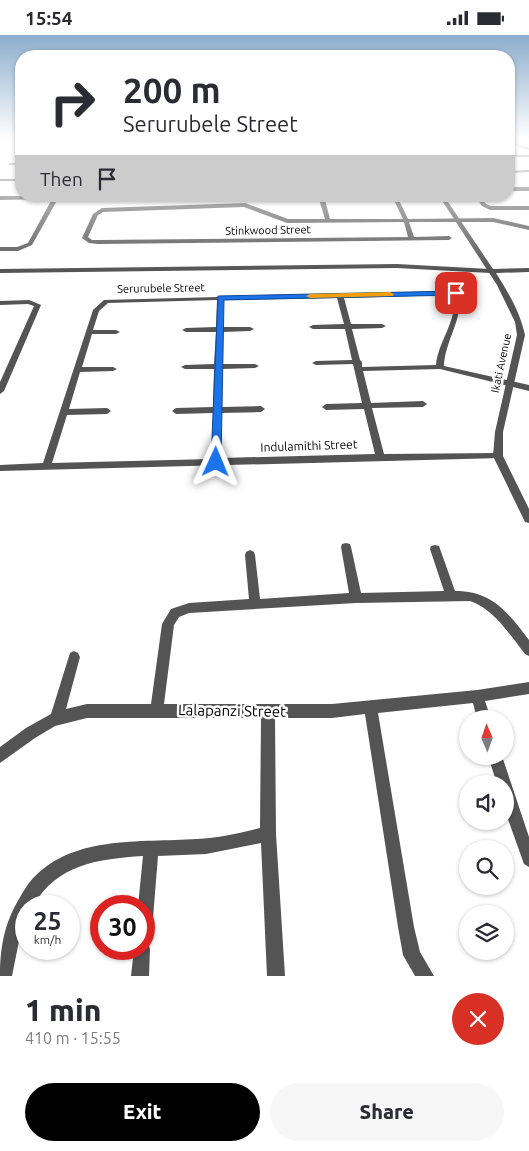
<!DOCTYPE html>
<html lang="en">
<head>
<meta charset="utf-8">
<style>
  :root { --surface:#fff; --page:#f7f7f7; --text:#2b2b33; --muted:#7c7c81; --accent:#000 }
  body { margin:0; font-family:Ubuntu,sans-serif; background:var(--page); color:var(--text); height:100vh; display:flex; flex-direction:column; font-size:19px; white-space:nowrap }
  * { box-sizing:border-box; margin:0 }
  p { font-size:16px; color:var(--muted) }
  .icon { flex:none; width:28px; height:28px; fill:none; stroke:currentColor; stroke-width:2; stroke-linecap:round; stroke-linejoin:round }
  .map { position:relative; height:941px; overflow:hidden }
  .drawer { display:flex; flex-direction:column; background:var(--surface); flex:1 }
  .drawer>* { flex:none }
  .guide { position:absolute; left:15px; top:15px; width:500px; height:152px; border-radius:20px; box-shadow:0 1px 4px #0004; background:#fff; color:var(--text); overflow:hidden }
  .needle { width:32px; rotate:358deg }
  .tools { position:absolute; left:459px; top:675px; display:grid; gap:10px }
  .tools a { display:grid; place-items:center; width:55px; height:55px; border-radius:50%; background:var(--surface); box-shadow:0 1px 4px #0004; font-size:25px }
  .speed { position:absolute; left:15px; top:860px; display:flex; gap:10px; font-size:25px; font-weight:700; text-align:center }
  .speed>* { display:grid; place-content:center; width:65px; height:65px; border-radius:50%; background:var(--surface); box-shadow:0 1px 4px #0004; line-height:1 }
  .speed small { font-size:12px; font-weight:400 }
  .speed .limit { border:8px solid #d22; background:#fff; color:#111 }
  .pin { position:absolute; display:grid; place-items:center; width:42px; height:42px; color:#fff; margin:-21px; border-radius:10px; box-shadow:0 2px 8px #0006 }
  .me { position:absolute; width:55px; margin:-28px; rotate:1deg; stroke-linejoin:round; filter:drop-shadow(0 0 4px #0008) }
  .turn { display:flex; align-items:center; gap:18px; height:105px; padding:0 25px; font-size:22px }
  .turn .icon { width:65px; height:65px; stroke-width:2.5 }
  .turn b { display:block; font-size:35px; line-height:42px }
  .then { display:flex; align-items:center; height:48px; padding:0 25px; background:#0003; gap:10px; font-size:19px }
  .round { display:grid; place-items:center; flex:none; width:52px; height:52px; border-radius:26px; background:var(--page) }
  .head { display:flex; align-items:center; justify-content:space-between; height:85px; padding:0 25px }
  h1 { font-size:30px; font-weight:800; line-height:38px }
  .primary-button { display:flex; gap:10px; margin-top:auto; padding:10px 25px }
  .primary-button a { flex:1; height:58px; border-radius:30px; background:var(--accent); color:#fff; font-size:20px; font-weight:800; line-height:58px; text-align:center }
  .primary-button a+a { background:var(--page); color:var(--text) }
  .status { display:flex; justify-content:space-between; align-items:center; height:35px; padding:0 25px; background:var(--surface); direction:ltr }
  .status svg { height:14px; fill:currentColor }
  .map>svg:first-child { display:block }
</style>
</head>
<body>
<div class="status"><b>15:54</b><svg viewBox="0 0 49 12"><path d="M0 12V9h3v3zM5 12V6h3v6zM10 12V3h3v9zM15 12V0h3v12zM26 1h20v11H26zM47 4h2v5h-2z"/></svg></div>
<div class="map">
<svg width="529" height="941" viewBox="0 0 529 941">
  <rect width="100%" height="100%" fill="#fff"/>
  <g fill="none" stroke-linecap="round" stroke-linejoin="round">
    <g fill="#545454" fill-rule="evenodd">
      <polygon points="0,104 2,104 2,105 0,106"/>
      <polygon points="509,106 529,113 529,115 509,108"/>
      <rect x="509" y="120" width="20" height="2"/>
      <polygon points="10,128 21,128 21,130 8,130"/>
      <polygon points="529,135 529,137 509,138 509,136"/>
      <rect x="0" y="144" width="21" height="2"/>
      <rect x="509" y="152" width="20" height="4"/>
      <polygon points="0,161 58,161 59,162 32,210 18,216 0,216 0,212 17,212 28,208 52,164 0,165"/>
      <path d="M318,161H324L330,184H403L392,161H397L408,184L493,183L529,191V195L493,187H409L414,202L449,201L452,203L449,205L98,209L89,208L82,203L93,179L102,173L245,168L288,184H325ZM244,172L287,188L404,187L408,202L98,205H92L88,202L98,180L103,177Z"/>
      <polygon points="475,161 480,161 486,169 491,171 529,171 529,175 490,175 482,171"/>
      <polygon points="397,229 490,234 493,236 490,238 397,233 0,238 0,234"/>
      <path d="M454,251L456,252C468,279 445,303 444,331L529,350V356L440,334L363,336L371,368L423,366L427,369L423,372L372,373L384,419L498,418L501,419L503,421L501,423L0,436V430L43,428L93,275L104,265L452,256L451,253ZM453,260C459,284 438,306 436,330L362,332V327L360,325L352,294L382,293L386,291L382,289H351L344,263ZM337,263L344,289L313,290L309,292L313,294H345L352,325L316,326L312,328L316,330L353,329L362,368L326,369L322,372L326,375L364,374L375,419L221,423V378L261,377L265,374L261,371L222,372V334L255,333L259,331L255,329H222L223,297L250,296L254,294L250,292H223V265ZM217,265L216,292L186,293L182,295L186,297H216L214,329L185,330L181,332L185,334H214L213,372L176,373L172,376L176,379L213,378L211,424L52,428L67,380L107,379L111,376L107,373L69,374L80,337L113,336L117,334L113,332H82L92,299H116L120,297L116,295H93L99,276L108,268Z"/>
      <polygon points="29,265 41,270 4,356 0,359 0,347 34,271 28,269 0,270 0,266"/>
      <path d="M346,508L350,509L351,512L361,558L444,556L430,514L431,511L435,510L439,511L455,556C493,556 508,578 529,605V621L525,619C509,599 495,575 470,566L356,568L189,578L179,582L174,590L164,669H332L477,655L529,647V659L485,666L491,684H477L473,668L378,678L414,892L420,917L434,941H415L403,920L398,892L365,679L332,683H275L276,799L285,941H267L261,808L206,819L158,821L152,895L150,901L144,903V871H138L143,821C98,824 57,829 33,871H26V883L20,901L12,941H0C0,913 4,889 19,864C22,859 25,853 29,848C69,799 140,808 197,804C218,803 240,798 260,793L261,683H87L55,691L35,703L0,728V712L26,693L51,679L70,618L74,616L78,618L80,622L66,674L87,669H151L162,589L171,574L189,568L249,564L245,520L246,517L250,515L254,517L255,520L260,564L349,558L341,512L342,509Z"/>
      <polygon points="488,721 502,721 529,802 529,832 524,829 505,776 505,749 497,749"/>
      <polygon points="144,906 148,908 150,914 149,941 131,941 134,914 144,914"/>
    </g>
    <path fill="#545454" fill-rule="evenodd" d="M439,161H444L493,234L529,233V237L496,238C508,257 520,277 525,300L503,397V421L529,474V488L525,487L493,421L495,397L517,300L515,287L497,250Z"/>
  </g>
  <linearGradient id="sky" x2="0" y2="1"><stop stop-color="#8cadcc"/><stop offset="0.44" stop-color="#fff"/><stop offset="1" stop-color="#fff" stop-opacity="0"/></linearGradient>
  <rect width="529" height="236" fill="url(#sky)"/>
  <polygon fill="#1a73e8" stroke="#114b97" points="456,256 459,257 459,260 224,265 221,427 216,431 212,430 211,427 218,261"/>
  <polygon fill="#f59e0b" points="390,257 394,259 393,261 310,263 306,261 310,259"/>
  <g text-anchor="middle" stroke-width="5" stroke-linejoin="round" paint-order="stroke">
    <g font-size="11" fill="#000" stroke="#fff">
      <text transform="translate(268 195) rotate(-1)" y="4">Stinkwood Street</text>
      <text transform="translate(161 253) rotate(-1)" y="4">Serurubele Street</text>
      <text transform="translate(501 328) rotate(-78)" y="4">Ikati Avenue</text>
    </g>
    <g font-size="12" fill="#000" stroke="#fff">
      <text transform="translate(309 411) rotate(-2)" y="4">Indulamithi Street</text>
    </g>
    <g font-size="15" fill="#000" stroke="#fff">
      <text transform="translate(232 676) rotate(1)" y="5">Lalapanzi Street</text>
    </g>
  </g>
</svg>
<div class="tools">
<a><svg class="needle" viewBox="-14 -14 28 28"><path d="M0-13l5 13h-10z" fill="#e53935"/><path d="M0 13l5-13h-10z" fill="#7c7c81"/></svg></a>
<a><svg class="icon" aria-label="sound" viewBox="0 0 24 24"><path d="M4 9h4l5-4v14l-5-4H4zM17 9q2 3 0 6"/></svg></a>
<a><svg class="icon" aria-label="search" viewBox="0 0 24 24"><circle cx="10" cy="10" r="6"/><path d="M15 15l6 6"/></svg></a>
<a><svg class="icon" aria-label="layers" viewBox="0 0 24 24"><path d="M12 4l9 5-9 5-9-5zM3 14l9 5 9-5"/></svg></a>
</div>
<div class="speed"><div>25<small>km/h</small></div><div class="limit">30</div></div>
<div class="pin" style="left:456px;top:258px;background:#d93025"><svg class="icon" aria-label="arrive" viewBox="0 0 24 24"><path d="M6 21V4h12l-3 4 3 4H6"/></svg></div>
<svg class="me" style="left:216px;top:427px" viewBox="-20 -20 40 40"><path d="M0-17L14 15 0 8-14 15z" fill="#1a73e8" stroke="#fff" stroke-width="4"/></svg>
<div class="guide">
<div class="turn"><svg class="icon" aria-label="right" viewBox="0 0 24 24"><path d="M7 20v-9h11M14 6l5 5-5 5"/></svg><div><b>200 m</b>Serurubele Street</div></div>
<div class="then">Then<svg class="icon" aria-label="arrive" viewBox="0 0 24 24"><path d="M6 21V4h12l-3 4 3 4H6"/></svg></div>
</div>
</div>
<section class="drawer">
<div class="head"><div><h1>1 min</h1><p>410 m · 15:55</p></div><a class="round" style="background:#d93025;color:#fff"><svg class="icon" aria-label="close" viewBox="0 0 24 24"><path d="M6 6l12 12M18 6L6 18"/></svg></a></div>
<div class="primary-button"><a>Exit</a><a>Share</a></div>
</section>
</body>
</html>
